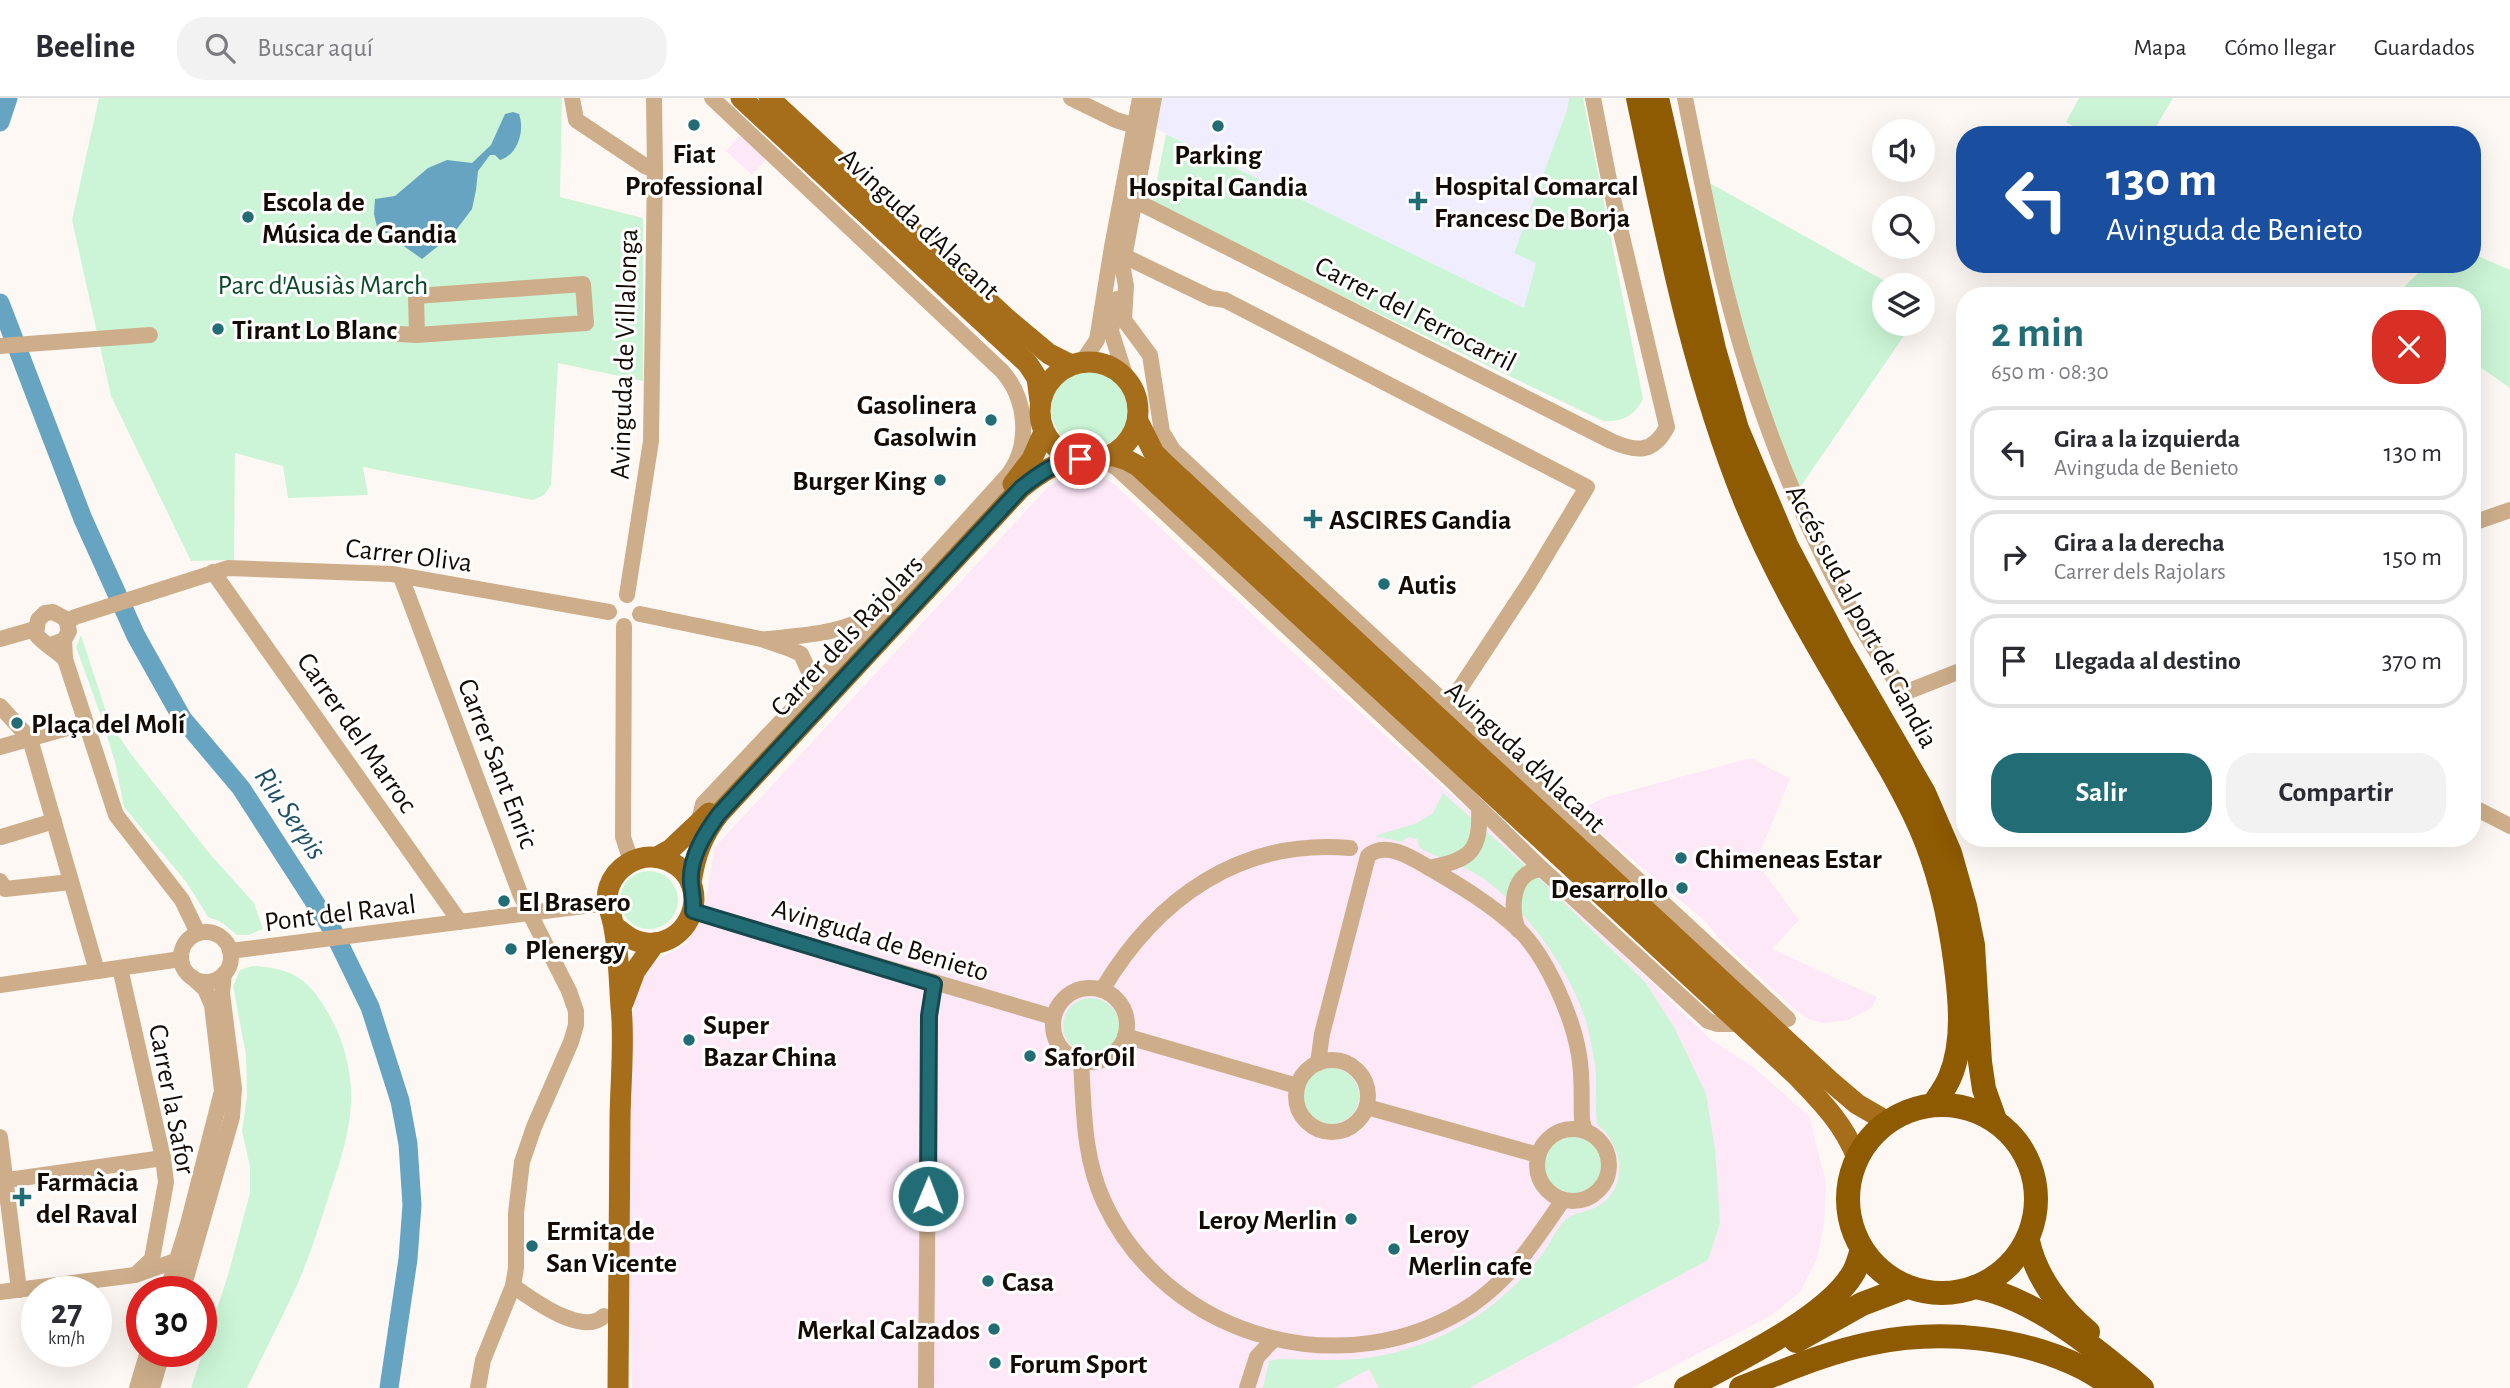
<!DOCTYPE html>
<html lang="es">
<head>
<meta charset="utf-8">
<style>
  :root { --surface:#fff; --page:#f2f2f3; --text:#2b2b33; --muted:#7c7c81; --line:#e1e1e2; --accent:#226d75 }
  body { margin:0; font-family:"Alegreya Sans",sans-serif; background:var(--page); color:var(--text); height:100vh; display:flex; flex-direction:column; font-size:26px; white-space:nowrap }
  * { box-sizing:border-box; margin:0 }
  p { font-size:23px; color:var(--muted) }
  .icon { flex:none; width:38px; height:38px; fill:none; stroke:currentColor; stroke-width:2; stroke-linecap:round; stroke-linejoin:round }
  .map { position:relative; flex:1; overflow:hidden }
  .sheet { position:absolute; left:1956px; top:189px; width:525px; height:560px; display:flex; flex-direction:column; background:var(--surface); border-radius:28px; box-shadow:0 7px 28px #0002 }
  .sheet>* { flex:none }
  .top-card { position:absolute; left:1956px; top:28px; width:525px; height:147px; border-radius:28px; box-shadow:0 7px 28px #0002; background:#1a4fa0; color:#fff; overflow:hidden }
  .tools { position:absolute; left:1872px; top:21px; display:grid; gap:14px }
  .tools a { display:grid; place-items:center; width:63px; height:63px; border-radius:50%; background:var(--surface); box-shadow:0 7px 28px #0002; font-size:35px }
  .speed { position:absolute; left:21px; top:1178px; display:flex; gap:14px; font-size:35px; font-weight:700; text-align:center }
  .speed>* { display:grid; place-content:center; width:91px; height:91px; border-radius:50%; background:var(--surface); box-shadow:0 7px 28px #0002; line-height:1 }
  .speed small { font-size:18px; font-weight:400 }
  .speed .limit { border:10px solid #d22; background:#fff; color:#111 }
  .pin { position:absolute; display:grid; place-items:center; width:60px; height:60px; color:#fff; margin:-30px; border:4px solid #fff; border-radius:50%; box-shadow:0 2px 7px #0007 }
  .me { position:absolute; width:77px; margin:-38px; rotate:1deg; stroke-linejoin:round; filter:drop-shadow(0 0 5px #0008) }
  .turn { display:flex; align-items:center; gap:24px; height:147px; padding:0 35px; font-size:32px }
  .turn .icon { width:91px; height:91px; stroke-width:2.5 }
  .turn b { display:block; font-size:49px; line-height:60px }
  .round { display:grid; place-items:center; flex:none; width:74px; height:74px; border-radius:28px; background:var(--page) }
  .head { display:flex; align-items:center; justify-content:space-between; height:119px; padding:0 35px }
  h1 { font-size:42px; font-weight:700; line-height:52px; color:var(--accent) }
  .button { display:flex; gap:14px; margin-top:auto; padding:14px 35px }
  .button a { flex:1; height:80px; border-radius:28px; background:var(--accent); color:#fff; font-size:28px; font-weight:700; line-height:80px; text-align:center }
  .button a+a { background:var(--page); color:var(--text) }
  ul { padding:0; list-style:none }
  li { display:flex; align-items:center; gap:21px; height:94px; margin:0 14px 10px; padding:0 21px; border:4px solid var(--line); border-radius:28px }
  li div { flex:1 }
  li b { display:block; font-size:26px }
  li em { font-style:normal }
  header { display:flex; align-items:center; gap:42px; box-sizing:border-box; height:98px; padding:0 35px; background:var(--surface); border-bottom:2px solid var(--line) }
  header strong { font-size:33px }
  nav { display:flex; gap:38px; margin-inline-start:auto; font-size:24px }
  .search { width:490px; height:63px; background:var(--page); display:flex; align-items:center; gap:18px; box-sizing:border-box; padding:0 24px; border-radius:28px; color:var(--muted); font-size:26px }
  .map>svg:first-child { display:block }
</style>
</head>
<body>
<header>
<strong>Beeline</strong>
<div class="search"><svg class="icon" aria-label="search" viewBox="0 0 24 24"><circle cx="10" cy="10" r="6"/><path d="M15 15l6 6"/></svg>Buscar aquí</div>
<nav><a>Mapa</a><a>Cómo llegar</a><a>Guardados</a></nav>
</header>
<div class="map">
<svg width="2510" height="1290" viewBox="0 0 2510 1290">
  <rect width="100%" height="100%" fill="#fef8f4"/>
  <g fill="#fde8f8">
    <polygon points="742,35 769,58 752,77 726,53"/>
    <polygon points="1071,376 1098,377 1113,385 1274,537 1545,781 1711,942 1752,968 1809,1018 1826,1085 1824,1126 1817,1161 1800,1194 1772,1217 1632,1290 632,1290 629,1211 632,920 637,892 654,863 685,847 705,809 714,750 1049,388"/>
    <polygon points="1751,660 1790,681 1756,764 1799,822 1772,851 1877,899 1871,910 1848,922 1823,925 1810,922 1793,910 1720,842 1706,824 1582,719 1590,707 1603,700"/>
  </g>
  <polygon fill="#efedff" points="1163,0 1569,0 1567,12 1514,155 1536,165 1524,210 1156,31"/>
  <g fill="#cbf5d6">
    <polygon points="99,0 562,0 560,99 643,120 643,283 558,265 551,387 544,397 533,402 363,369 368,397 288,400 283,368 235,355 234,462 191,463 111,298 72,122"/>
    <path d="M1569,0H1583L1643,301C1634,318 1623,324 1603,323L1152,107L1166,36L1524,210L1536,165L1514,155L1567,12Z"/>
    <polygon points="2079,0 2173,0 2151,37 2088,37 2066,24"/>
    <polygon points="1708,84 1892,187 1885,187 1885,226 1912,226 1799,391 1770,316 1735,201"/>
    <polygon points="2473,156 2510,172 2510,290 2473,264 2473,198 2395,198 2427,166 2473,166"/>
    <circle cx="1090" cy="311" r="39"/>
    <polygon points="81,537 109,623 130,655 210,756 254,805 263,831 249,837 237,837 221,824 208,819 187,785 124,709 115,664 101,618 76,549"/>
    <path d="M1443,695L1539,780L1645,884L1674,929L1706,996L1715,1051L1720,1125L1708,1162L1469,1290H1379L1369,1271L1334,1290H1263L1269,1263L1280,1261C1304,1261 1330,1263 1355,1261C1379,1260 1415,1250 1437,1240C1478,1222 1514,1193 1541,1158C1550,1147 1555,1131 1565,1122C1574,1114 1584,1115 1594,1110C1630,1092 1624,1048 1597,1026C1595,1010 1596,994 1596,978C1595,964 1592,950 1589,936C1579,882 1519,797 1469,772C1453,764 1436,759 1420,750L1417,741L1408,739L1402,744L1375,738L1417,725L1433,715Z"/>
    <circle cx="649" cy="802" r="29"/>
    <path d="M252,868C292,870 308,880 328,915C342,938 349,964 351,990C353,1025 341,1062 330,1094C320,1125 311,1155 298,1185C282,1220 264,1255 247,1290H191L228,1177L250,1095V1069L242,1033L247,999L246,957L233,888L240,872Z"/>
    <circle cx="1091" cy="928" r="28"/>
    <circle cx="1331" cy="998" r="28"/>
    <circle cx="1573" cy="1068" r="29"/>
  </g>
  <path fill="#67a4c2" d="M513,14L519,16C525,32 518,57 500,62L495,57H490L478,73L476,92L472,111L453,136L422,161L377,129L374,116L375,101L395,98L428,70L447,62L472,65L491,47L505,16Z"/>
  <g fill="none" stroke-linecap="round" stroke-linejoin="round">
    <g stroke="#67a4c2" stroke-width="19">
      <polyline points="0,24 8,0"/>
      <polyline points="0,205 83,421 136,538 182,620 241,690 332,831 370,909 400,1003 408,1046 412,1107 408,1161 389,1290"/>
    </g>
    <g stroke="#ceae8a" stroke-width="16">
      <polyline points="572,0 576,22 645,68 655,72"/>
      <polyline points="1071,0 1116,22 1135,28"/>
      <path d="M1685,0C1698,64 1710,129 1726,193C1761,332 1821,478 1904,595L1965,571"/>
      <path d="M1136,103L1611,343C1636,354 1653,356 1667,329L1611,92L1593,0"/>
      <polyline points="1124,158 1211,200 1225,202 1587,389 1530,484 1449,607"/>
      <polyline points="1123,165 1154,0"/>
      <path d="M1122,166L1126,188L1124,222L1150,257L1162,334L1173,352C1376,544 1584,730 1788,921"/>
      <polyline points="1117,201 1111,233 1126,280"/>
      <polyline points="398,236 417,237 586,225 583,186 416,198 417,237"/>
      <polyline points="0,248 150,237"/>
      <polyline points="1082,264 1097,242 1112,149 1140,0"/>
      <polyline points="1101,361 1117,370 1143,394 1453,684 1542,771 1708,923 1717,926 1740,926"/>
      <polyline points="2473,425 2510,412"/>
      <polyline points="213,474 460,824"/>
      <path d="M401,479L521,798L569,893L576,913V927L571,944L534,1029L522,1064L516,1115V1170L513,1188C532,1201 582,1239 604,1218"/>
      <polyline points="627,497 651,343 655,72 654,0"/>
      <polyline points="640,516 761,541 790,551 801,556 810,576 806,596"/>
      <polyline points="67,524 75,519 228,470 392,476 609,514"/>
      <polyline points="624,528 623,739 631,763"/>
      <polyline points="0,541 35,531"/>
      <path d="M767,541C805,537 844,536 876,514"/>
      <polyline points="64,542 65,561 116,717 182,802 198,835"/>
      <path d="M51,547L64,542L69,533L66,521L53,514L45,515L38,522L36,536C42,545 56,552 65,561"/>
      <polyline points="0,608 30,641 97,873"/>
      <polyline points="0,649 85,625"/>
      <polyline points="2473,709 2510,728"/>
      <path d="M698,727L703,706L860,540L1008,377C1031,347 1027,301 1002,273L712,0"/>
      <polyline points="1,739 54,723"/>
      <path d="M1429,770C1472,762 1481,752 1479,710"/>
      <polyline points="0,783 5,791 71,784"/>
      <polyline points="693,813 1053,919"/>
      <path d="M1518,832C1510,810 1511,773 1542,771"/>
      <circle cx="206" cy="859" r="25"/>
      <polyline points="230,853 608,805"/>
      <polyline points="120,870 163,1060 166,1084 152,1161 135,1177"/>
      <polyline points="0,887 181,861"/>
      <circle cx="1090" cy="927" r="37"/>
      <path d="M1102,892C1156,801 1240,740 1350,750"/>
      <polyline points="1125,938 1297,988"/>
      <circle cx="1332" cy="998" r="36"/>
      <path d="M1081,963C1084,1011 1083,1059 1104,1104C1168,1242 1348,1290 1473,1206C1514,1177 1535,1142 1563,1102"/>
      <path d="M1318,965L1322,936L1368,758C1384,743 1409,758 1426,768C1459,787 1491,806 1519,832C1547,859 1573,920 1579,957C1583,979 1581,1000 1582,1022L1585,1033"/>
      <polyline points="1367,1009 1538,1057"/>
      <circle cx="1573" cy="1067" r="36"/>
      <polyline points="0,1039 19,1192"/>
      <polyline points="0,1083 163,1060"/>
      <polyline points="0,1194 135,1177 175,1163"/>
      <polyline points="167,1194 188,1126 222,993 212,907 205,891 192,879"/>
      <polyline points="182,1194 232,1019 234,990 222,895 224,876"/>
      <polyline points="137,1290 148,1253"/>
      <polyline points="152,1290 163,1253"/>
      <polyline points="478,1290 483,1262 513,1188"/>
      <polyline points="926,1290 929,918 934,886"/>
      <polyline points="1247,1290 1257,1259 1272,1243"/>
    </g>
    <g stroke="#a66d1a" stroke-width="21">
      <polyline points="741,0 1028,266 1037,280 1040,303"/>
      <polyline points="769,0 1006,220 1049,256 1071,267"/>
      <circle cx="1089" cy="313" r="49"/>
      <polyline points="1138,323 1154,355 1165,366 1830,983 1857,1006 1888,1024"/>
      <path d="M1111,357L1127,362L1138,368L1796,977C1821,1003 1844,1026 1857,1060"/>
      <polyline points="1013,386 1032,361 1044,334"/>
      <polyline points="657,759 671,751 709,715"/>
      <path d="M691,785C695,758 702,738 719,716L1021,390C1040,375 1055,364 1080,361"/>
      <path d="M614,828C624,836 633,844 646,845C680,849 705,811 689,781C683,770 671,762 659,760C638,755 616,769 609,789C604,804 612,815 614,830C619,856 619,883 621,909C625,944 620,989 620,1025C619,1114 619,1202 618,1290"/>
      <polyline points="623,905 635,873 655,845"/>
    </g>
    <g stroke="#8e5a02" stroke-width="24">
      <path d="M1638,0C1667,136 1693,273 1745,402C1773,471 1810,535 1848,599C1873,642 1901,685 1921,731C1939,773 1949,816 1955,862C1960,899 1965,943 1950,979C1946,989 1939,998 1933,1007"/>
      <polyline points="1657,0 1714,251 1737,331 1786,447 1842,553 1924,695 1950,755 1965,808 1973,847 1980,964 1984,991 1995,1022"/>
      <circle cx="1942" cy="1101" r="94"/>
      <path d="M2028,1143C2036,1179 2060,1211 2088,1234"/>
      <path d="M1975,1189C2033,1199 2098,1252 2142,1290"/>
      <polyline points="1796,1243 1862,1206 1907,1189"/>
      <path d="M1686,1290C1732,1265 1825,1221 1852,1177C1857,1170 1859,1160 1862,1152"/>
      <path d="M1741,1290C1784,1273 1827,1254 1873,1245C1941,1231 2021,1239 2083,1270C2094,1276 2105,1283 2115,1290"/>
    </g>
  </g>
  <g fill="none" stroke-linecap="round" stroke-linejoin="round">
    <defs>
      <path id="route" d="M928,1098L929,918L934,886L693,813C694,803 692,795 691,785C689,760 705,735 719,716L1021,390C1040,375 1055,364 1080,361"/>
    </defs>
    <use href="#route" stroke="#16474c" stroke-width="18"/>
    <use href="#route" stroke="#226d75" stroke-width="12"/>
  </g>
  <g fill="#226d75" stroke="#fff" stroke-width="2.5">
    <circle cx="694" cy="27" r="7"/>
    <circle cx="1218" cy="28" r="7"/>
    <path d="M1414.5 92.5h7v7h7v7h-7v7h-7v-7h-7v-7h7z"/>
    <circle cx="248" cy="119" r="7"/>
    <circle cx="218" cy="231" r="7"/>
    <circle cx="991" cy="322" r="7"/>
    <circle cx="940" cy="382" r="7"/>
    <path d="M1309.5 410.5h7v7h7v7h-7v7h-7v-7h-7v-7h7z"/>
    <circle cx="1384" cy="486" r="7"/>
    <circle cx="17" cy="625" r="7"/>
    <circle cx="1681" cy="760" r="7"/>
    <circle cx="1682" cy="790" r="7"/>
    <circle cx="504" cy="803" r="7"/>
    <circle cx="511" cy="851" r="7"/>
    <circle cx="689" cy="942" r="7"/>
    <circle cx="1030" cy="958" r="7"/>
    <path d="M18.5 1088.5h7v7h7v7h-7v7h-7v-7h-7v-7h7z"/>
    <circle cx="1351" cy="1121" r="7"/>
    <circle cx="532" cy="1148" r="7"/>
    <circle cx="1394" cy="1151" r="7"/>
    <circle cx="988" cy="1183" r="7"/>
    <circle cx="994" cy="1231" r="7"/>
    <circle cx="995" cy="1265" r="7"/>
  </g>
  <g text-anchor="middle" stroke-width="6" stroke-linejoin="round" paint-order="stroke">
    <g font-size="28" font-weight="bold" fill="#150b05" stroke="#fff" text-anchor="start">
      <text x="694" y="65" text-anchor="middle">Fiat<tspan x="694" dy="32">Professional</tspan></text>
      <text x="1218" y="66" text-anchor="middle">Parking<tspan x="1218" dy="32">Hospital Gandia</tspan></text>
      <text x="1434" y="97">Hospital Comarcal<tspan x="1434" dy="32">Francesc De Borja</tspan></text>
      <text x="262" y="113">Escola de<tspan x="262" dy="32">Música de Gandia</tspan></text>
      <text x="232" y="241">Tirant Lo Blanc</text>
      <text x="977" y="316" text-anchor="end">Gasolinera<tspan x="977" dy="32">Gasolwin</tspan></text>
      <text x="926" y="392" text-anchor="end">Burger King</text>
      <text x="1329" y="431">ASCIRES Gandia</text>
      <text x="1398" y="496">Autis</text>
      <text x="31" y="635">Plaça del Molí</text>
      <text x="1695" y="770">Chimeneas Estar</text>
      <text x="1668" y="800" text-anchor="end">Desarrollo</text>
      <text x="518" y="813">El Brasero</text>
      <text x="525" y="861">Plenergy</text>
      <text x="703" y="936">Super<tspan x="703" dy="32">Bazar China</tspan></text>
      <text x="1044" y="968">SaforOil</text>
      <text x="36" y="1093">Farmàcia<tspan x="36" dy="32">del Raval</tspan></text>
      <text x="1337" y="1131" text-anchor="end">Leroy Merlin</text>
      <text x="546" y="1142">Ermita de<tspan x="546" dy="32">San Vicente</tspan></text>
      <text x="1408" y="1145">Leroy<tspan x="1408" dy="32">Merlin cafe</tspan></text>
      <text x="1002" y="1193">Casa</text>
      <text x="980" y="1241" text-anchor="end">Merkal Calzados</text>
      <text x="1009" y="1275">Forum Sport</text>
    </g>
    <g font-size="28" fill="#150b05" stroke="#fff">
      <text transform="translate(920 125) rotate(43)" y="10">Avinguda d'Alacant</text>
      <text transform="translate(1416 215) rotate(27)" y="10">Carrer del Ferrocarril</text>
      <text transform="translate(623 256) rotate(-88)" y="10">Avinguda de Villalonga</text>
      <text transform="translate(409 456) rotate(7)" y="10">Carrer Oliva</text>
      <text transform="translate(1863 518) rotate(62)" y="10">Accés sud al port de Gandia</text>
      <text transform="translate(846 537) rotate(-47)" y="10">Carrer dels Rajolars</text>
      <text transform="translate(358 634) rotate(55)" y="10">Carrer del Marroc</text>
      <text transform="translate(1526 658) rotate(43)" y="10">Avinguda d'Alacant</text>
      <text transform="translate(499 665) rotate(69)" y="10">Carrer Sant Enric</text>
      <text transform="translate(340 814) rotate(-7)" y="10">Pont del Raval</text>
      <text transform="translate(881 841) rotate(17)" y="10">Avinguda de Benieto</text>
      <text transform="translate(173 1001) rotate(79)" y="10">Carrer la Safor</text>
    </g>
    <g font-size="28" fill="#094a27" stroke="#fff">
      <text x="323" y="196">Parc d'Ausiàs March</text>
    </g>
    <g font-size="30" font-style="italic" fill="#205268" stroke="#fff">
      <text transform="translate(291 715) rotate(56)" y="10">Riu Serpis</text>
    </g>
  </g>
</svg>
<div class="tools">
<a><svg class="icon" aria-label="sound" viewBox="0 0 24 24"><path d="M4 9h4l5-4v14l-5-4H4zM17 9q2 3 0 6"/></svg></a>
<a><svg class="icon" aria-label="search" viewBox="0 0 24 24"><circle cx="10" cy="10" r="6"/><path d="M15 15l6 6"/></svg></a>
<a><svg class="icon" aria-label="layers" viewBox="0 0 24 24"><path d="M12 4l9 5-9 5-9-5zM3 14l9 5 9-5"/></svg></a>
</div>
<div class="speed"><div>27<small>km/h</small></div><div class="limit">30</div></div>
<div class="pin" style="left:1080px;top:361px;background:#d93025"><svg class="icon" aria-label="arrive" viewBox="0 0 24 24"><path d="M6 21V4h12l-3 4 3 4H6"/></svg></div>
<svg class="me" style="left:928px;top:1098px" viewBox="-20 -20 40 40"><circle r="17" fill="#226d75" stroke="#fff" stroke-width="3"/><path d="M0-11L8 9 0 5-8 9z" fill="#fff"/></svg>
<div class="top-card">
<div class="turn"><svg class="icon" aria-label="left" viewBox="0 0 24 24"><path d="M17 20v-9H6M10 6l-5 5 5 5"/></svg><div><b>130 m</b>Avinguda de Benieto</div></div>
</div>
<section class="sheet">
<div class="head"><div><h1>2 min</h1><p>650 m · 08:30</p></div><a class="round" style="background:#d93025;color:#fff"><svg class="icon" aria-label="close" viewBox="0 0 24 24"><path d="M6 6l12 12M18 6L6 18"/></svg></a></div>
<ul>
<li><svg class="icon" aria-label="left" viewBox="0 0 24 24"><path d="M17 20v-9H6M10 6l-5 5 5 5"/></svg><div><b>Gira a la izquierda</b><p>Avinguda de Benieto</p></div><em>130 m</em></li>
<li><svg class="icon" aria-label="right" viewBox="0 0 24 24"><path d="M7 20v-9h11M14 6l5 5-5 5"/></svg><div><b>Gira a la derecha</b><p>Carrer dels Rajolars</p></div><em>150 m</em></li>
<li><svg class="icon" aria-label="arrive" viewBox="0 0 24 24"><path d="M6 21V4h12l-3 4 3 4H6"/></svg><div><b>Llegada al destino</b></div><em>370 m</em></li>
</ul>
<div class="button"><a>Salir</a><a>Compartir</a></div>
</section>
</div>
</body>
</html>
